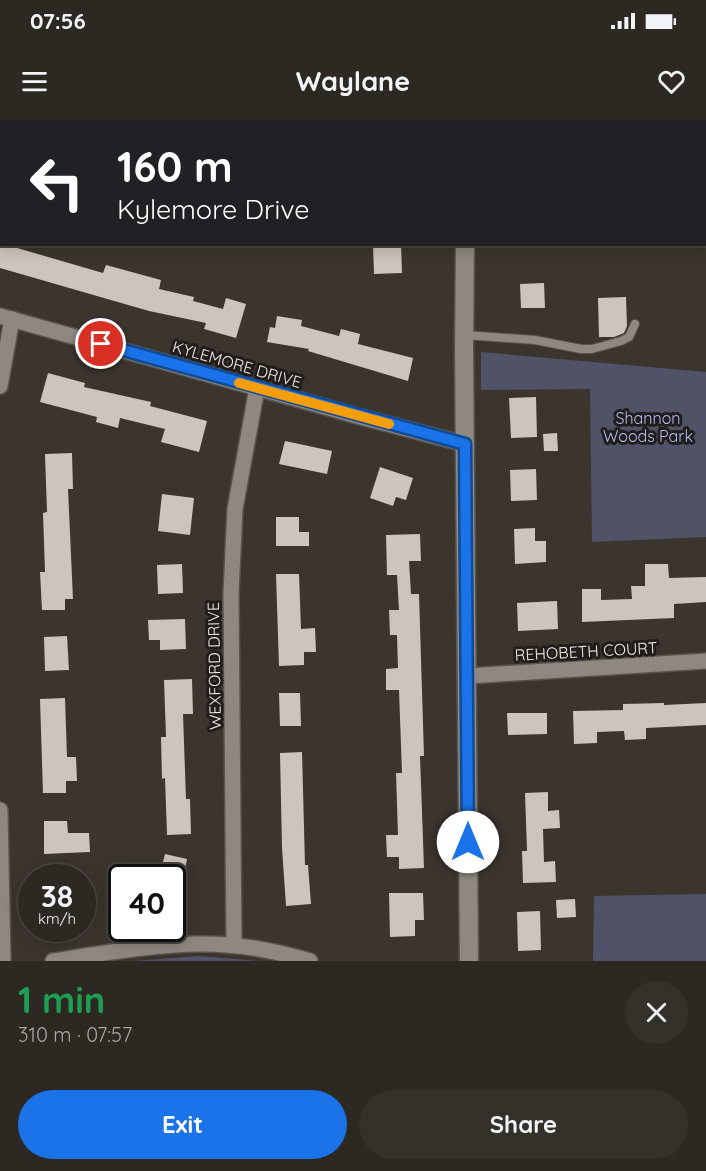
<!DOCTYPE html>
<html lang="en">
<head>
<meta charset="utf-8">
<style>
  :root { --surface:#2c2822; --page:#34302a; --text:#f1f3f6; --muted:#a6a6a5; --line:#484440; --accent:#1a73e8 }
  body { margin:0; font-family:Quicksand,sans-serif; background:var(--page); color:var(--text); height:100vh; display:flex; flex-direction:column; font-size:22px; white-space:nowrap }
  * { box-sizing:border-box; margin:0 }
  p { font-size:20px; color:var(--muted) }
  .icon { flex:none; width:33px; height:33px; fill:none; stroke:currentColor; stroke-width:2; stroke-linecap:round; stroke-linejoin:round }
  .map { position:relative; height:841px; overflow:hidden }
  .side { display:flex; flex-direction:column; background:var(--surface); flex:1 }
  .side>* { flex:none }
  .top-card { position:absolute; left:0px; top:0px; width:706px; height:126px; box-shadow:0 3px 15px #0003,0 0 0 2px var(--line); background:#202124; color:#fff; overflow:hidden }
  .speed { position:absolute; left:18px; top:744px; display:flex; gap:12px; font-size:30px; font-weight:700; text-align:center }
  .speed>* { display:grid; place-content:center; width:78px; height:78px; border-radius:50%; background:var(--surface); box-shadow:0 3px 15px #0003,0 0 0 2px var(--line); line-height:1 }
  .speed small { font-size:15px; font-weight:400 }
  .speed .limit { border:3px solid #111; border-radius:9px; background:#fff; color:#111 }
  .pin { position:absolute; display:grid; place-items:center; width:51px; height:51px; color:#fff; margin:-26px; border:3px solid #fff; border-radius:50%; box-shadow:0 2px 6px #0007 }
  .me { position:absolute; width:66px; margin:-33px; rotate:0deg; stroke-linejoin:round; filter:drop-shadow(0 0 4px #0008) }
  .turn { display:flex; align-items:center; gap:21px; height:126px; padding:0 18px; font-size:27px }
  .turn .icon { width:78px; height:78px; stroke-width:2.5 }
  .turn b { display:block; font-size:42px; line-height:51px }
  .round { display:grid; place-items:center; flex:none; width:63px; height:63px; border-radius:32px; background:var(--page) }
  .overview { display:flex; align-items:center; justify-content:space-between; height:102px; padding:0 18px }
  h1 { font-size:36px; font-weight:700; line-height:45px; color:#1e9e55 }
  .primary-button { display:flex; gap:12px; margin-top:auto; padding:12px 18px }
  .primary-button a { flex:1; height:69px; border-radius:36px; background:var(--accent); color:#fff; font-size:24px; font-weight:700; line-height:69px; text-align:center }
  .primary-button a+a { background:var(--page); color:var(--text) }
  .status { display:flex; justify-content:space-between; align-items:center; height:42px; padding:0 30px; background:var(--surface); direction:ltr }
  .status svg { height:16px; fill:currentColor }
  header { display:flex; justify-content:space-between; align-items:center; height:78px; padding:0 18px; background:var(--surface); font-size:27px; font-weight:700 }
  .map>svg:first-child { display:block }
</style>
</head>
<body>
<div class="status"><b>07:56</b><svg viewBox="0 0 49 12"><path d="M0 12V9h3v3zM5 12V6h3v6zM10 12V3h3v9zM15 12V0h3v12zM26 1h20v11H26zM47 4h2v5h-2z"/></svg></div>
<header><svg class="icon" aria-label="menu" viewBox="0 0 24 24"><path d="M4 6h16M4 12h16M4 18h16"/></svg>Waylane<svg class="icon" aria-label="heart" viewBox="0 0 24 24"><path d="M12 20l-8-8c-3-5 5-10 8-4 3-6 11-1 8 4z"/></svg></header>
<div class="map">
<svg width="706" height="841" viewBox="0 0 706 841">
  <rect width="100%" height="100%" fill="#3b352e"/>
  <g fill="#505368">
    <polygon points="481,232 706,252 706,417 592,422 590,269 481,270"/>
    <polygon points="706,774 706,841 593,841 594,776"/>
    <polygon points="199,836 260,841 134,841"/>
  </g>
  <g fill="#ccc5bd">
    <polygon points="0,123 103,153 106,145 161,160 159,169 194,177 193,181 223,189 226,178 246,184 236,218 204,209 206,203 149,191 0,148"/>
    <polygon points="373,124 401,124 402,153 374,154"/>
    <polygon points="544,163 545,188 521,188 520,164"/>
    <polygon points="626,177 627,206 624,213 614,217 599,217 598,178"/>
    <polygon points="277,196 302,200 301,206 339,216 341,209 360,214 358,224 413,238 408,261 308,231 309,229 267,222 270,207 275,208"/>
    <polygon points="48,253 85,263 84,267 151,282 150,286 207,301 199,332 161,322 165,309 120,298 118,308 96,302 97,297 40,282"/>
    <polygon points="536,277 537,317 511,318 509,278"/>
    <polygon points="557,313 558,331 544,331 543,314"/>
    <polygon points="285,321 332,331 327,354 279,344"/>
    <polygon points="72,333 73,369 68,369 73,479 65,479 65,490 42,490 40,452 45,452 43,393 47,392 45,334"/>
    <polygon points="380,347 413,358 406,380 396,377 393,386 370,378"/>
    <polygon points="536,349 537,380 511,381 510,350"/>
    <polygon points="162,374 194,378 190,415 158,411"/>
    <polygon points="276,397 299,397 299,412 309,412 309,426 276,426"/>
    <polygon points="535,408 535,421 546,421 546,442 515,444 514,409"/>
    <polygon points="420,414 421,441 409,441 411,474 419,474 424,636 420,636 424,748 399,749 399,737 387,737 386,715 398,715 396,653 402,653 399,570 386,570 386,549 398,548 397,515 390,515 389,490 399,490 397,455 387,455 386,415"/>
    <polygon points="182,444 183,473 158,474 157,445"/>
    <polygon points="645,444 668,444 669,458 706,457 706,482 674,484 674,498 582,502 582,469 601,469 601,480 632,479 631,466 645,466"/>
    <polygon points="276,454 299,454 301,509 315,508 316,532 304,532 304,545 279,546"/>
    <polygon points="557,481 558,509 518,511 517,483"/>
    <polygon points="185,499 186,529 160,530 160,520 149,520 148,500"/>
    <polygon points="67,516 69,550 45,551 44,517"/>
    <polygon points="192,559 193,594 183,594 186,679 190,679 191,714 167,715 165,658 162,659 161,617 166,617 164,560"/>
    <polygon points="279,573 300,573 301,606 280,606"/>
    <polygon points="65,578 67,637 76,637 77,661 66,661 66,673 43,673 40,579"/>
    <polygon points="664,583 664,585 706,583 706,605 646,608 646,619 625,620 624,611 597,612 597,623 574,624 573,591 623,590 623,584"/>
    <polygon points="507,593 547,593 547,614 508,615"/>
    <polygon points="302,632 305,745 308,745 311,784 286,786 282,728 280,633"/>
    <polygon points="548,672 548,691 559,690 560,708 543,709 544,742 555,741 556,762 523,763 522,731 527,731 525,673"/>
    <polygon points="44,701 67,701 68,713 89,713 90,732 44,734"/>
    <polygon points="165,734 187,739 183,758 159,758"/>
    <polygon points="389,773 423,773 424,800 415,800 415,816 390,817"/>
    <polygon points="575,779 576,797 557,798 556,780"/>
    <polygon points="540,791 541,830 518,831 517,792"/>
  </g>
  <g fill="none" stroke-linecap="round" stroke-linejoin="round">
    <defs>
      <polyline id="service" points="465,215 535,220 581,229 592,229 621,221 629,217 635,204"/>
      <g id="minor">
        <polyline points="0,196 361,297 465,324"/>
        <polyline points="0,266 12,199"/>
        <polyline points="468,556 706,541"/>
        <polyline points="0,690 3,841"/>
        <polyline points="234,825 231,473 235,389 257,268"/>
        <path d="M53,841C99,834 149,825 196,824C234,823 273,830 310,841"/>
      </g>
      <g id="tertiary">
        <polyline points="465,0 465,2"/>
        <polyline points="465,124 464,228 469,841"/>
      </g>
    </defs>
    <use href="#service" stroke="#58534d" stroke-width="10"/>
    <use href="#minor" stroke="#58534d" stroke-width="18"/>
    <use href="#tertiary" stroke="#58534d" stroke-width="21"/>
    <use href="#service" stroke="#8e8880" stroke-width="8"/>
    <use href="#minor" stroke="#8e8880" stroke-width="15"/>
    <use href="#tertiary" stroke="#8e8880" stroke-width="18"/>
  </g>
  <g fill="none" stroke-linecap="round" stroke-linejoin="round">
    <defs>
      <polyline id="route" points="101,224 465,324 468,722"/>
    </defs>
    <use href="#route" stroke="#114b97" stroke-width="15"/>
    <use href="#route" stroke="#1a73e8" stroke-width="10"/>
    <polyline stroke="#f59e0b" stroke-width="10" points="239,263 389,304"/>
  </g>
  <g text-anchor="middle" stroke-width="6" stroke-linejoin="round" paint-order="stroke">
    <g font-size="16" fill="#f1ede9" stroke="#201d1a">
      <text transform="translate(237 244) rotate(16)" y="6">KYLEMORE DRIVE</text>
      <text transform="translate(586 531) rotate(-3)" y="6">REHOBETH COURT</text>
      <text transform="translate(214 546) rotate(-91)" y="6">WEXFORD DRIVE</text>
    </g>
    <g font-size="16" fill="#b3bcf8" stroke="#201d1a">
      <text x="648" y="304">Shannon<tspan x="648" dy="18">Woods Park</tspan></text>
    </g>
  </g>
</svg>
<div class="speed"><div>38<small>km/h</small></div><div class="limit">40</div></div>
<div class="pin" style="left:101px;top:224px;background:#d93025"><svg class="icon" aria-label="arrive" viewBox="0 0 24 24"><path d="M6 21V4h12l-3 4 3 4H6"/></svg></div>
<svg class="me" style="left:468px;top:722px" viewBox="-20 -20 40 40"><circle r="19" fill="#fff"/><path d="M0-13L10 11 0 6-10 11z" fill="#1a73e8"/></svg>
<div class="top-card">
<div class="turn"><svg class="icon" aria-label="left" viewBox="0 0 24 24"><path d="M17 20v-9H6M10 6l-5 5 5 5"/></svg><div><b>160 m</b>Kylemore Drive</div></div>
</div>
</div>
<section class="side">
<div class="overview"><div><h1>1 min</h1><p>310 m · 07:57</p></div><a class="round"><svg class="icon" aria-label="close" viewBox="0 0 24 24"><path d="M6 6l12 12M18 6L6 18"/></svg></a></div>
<div class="primary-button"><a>Exit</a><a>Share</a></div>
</section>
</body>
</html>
